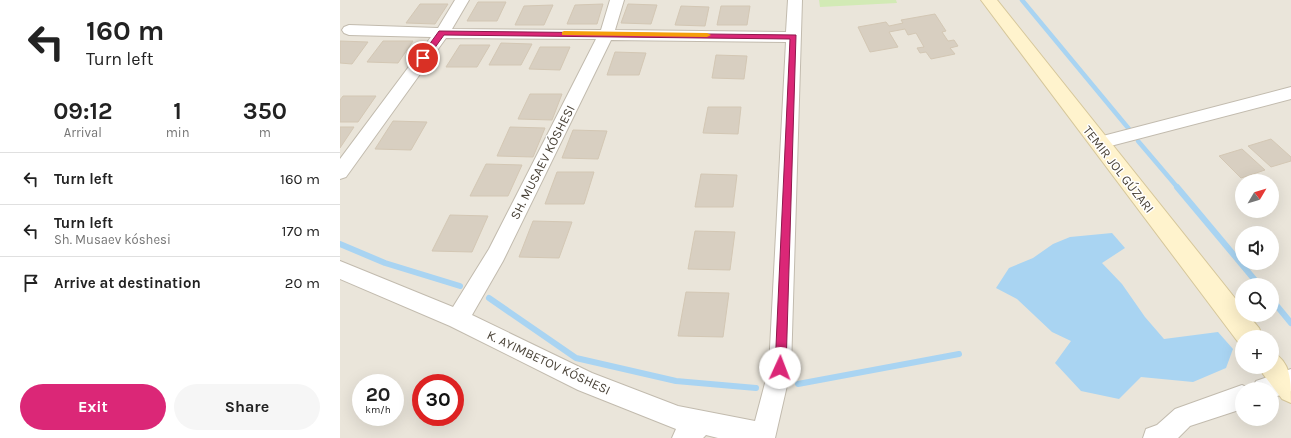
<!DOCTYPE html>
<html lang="en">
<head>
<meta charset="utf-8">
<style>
  :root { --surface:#fff; --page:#f6f6f6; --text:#222; --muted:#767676; --line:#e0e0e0; --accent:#db2777 }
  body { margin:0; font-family:Karla,sans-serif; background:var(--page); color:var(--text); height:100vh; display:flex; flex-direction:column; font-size:15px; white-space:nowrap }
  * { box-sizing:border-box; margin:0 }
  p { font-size:13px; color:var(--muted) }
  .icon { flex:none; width:22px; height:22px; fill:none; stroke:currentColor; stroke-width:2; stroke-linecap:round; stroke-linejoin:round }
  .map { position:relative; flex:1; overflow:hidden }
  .details { display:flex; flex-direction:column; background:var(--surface); width:340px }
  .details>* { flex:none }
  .banner { background:#fff; color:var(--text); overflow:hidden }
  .needle { width:26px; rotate:52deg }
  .tools { position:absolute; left:895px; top:174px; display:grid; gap:8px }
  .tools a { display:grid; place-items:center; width:44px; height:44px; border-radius:50%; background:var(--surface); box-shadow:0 4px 16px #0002; font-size:20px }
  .speed { position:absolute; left:12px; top:374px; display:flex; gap:8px; font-size:20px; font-weight:700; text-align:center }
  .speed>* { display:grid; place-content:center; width:52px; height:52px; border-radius:50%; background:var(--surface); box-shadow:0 4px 16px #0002; line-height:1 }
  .speed small { font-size:10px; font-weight:400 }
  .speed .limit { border:6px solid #d22; background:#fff; color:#111 }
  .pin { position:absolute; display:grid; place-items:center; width:34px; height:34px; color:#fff; margin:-17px; border:2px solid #fff; border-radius:50%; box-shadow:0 1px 4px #0007 }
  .me { position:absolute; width:44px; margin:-22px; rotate:2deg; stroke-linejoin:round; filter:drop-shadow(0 0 3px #0008) }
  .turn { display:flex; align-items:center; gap:14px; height:84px; padding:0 20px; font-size:18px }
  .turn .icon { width:52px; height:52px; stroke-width:2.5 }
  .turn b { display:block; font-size:28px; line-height:34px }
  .eta { display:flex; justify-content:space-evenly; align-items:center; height:68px; text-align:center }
  .eta b { font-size:24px; font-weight:700; line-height:28px }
  .button { display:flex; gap:8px; margin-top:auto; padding:8px 20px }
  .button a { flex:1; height:46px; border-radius:24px; background:var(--accent); color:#fff; font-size:16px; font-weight:700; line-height:46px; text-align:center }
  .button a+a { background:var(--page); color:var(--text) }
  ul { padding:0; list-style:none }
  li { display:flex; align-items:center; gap:12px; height:52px; padding:0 20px; border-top:1px solid var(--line) }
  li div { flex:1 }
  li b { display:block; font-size:15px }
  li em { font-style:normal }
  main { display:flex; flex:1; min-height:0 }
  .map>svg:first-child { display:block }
</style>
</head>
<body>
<main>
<section class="details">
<div class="banner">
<div class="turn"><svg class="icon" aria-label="left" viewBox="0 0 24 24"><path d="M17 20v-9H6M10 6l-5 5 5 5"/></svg><div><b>160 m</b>Turn left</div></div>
</div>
<div class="eta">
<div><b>09:12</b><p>Arrival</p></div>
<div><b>1</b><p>min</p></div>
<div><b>350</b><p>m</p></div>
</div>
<ul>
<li><svg class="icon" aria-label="left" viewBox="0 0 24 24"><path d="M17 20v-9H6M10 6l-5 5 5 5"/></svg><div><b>Turn left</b></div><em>160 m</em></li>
<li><svg class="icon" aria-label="left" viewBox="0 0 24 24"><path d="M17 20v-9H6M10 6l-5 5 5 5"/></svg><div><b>Turn left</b><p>Sh. Musaev kóshesi</p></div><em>170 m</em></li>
<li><svg class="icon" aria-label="arrive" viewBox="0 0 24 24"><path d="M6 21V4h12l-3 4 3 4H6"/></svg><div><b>Arrive at destination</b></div><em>20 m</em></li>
</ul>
<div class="button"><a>Exit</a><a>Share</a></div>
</section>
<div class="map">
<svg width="951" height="438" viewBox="0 0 951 438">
  <rect width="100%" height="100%" fill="#f6f3ec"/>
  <path fill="#eae5da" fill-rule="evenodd" d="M0,0H951V438H0ZM902,181H932V211H902ZM902,233H932V263H902ZM902,285H932V315H902ZM902,337H932V367H902ZM21,383H55V417H21ZM81,383H115V417H81ZM902,389H932V419H902Z"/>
  <polygon fill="#d2eab5" points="479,0 556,0 557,3 480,7"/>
  <polygon fill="#a9d4f2" points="772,233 785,248 762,263 782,284 805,317 824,339 878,332 893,349 886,368 853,382 801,377 779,399 741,391 715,363 731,341 712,332 677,299 656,288 669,268 693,258 713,244 730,237"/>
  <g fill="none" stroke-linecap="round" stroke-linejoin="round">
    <g stroke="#a9d4f2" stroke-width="4.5">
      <polyline points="682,0 789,129"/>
      <polyline points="798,141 838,188"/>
    </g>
    <g stroke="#a9d4f2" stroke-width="6">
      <polyline points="837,187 919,285"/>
      <polyline points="0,244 45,263 120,286"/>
      <polyline points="149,298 236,358 336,381 416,388"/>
      <polyline points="932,300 951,323"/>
      <polyline points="458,384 619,354"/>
    </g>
  </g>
  <g fill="#d8cfc1" stroke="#d3c7b4">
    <polygon points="138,2 166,2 157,21 127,21"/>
    <polygon points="80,4 108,4 95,24 66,23"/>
    <polygon points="263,4 257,24 227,24 235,5"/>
    <polygon points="288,4 317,5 311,24 281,23"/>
    <polygon points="213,5 204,25 175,25 184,6"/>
    <polygon points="341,6 369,7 365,26 335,25"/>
    <polygon points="381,6 410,6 407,25 377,25"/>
    <polygon points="595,14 606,31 602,32 608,41 614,40 618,46 610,48 615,54 591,59 586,52 580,53 577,48 584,47 576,33 568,35 565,29 549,32 558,47 530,52 518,27 546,22 549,26 563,23 561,20"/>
    <polygon points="0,41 28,42 12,64 0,63"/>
    <polygon points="43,41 73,41 58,63 27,62"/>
    <polygon points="161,43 192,44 181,65 149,65"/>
    <polygon points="120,45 150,45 137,67 106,67"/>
    <polygon points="200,47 230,47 220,70 189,69"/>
    <polygon points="275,52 306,53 299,75 267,75"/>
    <polygon points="376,55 407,56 404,79 372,78"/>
    <polygon points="190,94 222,94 212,120 178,119"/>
    <polygon points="3,96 36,96 18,122 0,122 0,100"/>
    <polygon points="368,107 401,107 398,134 363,133"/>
    <polygon points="53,121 87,122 71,150 35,149"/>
    <polygon points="0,127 14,127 0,148"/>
    <polygon points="170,127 205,128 193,157 157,156"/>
    <polygon points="233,130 267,131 258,159 222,158"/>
    <polygon points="931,139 951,157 951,161 931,167 908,146"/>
    <polygon points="902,149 925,170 901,178 879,156"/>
    <polygon points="146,164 182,165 168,196 130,196"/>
    <polygon points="217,172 254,172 244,204 205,204"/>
    <polygon points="361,174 397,175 393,207 355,207"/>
    <polygon points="110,215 148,216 132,252 92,251"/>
    <polygon points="193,221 232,222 219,258 179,257"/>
    <polygon points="355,231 395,232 390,270 348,269"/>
    <polygon points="346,292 389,293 383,337 338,336"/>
  </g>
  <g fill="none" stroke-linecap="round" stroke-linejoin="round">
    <defs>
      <g id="street">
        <path d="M115,0H129L112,29L261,30L270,0H284L275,30L446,32L448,0H462L451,368L435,438H378L366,435L363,438H332L336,429L238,390L110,326L0,279V261L113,307L149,249L256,39L106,38L6,177L0,179V159L91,37L9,35L4,33L2,30L4,27L9,25L98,28ZM271,40L446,42L429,368L415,421L338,406L252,373L132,315L163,261Z"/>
        <polygon points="951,87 951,99 759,149 753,148 750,143 753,138 759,137"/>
        <polygon points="951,369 951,391 932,398 932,389 912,389 916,381"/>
        <polygon points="902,385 910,389 902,389 902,409 850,426 838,438 803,438 806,429 817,425 835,409"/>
      </g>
      <g id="secondary">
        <polygon points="641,0 657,0 902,307 902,315 908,315 919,328 923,337 902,337 901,346"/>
        <path d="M932,352C951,362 951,380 951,403L942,399L923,374L920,367H932Z"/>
      </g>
    </defs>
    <use href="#street" stroke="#c2bbae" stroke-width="2"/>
    <use href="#secondary" stroke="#d6c79b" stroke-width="2"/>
    <use href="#street" fill="#fff" fill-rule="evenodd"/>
    <use href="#secondary" fill="#fff3cd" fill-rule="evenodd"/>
  </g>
  <polygon fill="#db2777" stroke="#8e194d" points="99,31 456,35 446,368 444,372 440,373 436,372 435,368 450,39 104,35 86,60 81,60 81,56"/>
  <polygon fill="#f59e0b" points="224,31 367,33 371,35 367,37 222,35 222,32"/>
  <g text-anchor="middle" stroke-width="3" stroke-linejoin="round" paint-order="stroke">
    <g font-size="13" fill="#4b4439" stroke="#fff">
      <text transform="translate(202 162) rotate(-63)" y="5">SH. MUSAEV KÓSHESI</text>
      <text transform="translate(779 169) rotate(52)" y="5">TEMIR JOL GÚZARI</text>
      <text transform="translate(209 362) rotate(25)" y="5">K. AYIMBETOV KÓSHESI</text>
    </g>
  </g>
</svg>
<div class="tools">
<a><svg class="needle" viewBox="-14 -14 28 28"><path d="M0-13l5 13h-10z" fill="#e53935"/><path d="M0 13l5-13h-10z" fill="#767676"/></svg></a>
<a><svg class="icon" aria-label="sound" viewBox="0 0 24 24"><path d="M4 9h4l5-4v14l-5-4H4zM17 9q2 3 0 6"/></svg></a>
<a><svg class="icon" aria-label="search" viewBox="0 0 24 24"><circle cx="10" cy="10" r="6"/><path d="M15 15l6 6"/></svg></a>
<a>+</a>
<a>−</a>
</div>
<div class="speed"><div>20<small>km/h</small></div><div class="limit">30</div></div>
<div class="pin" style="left:83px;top:58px;background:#d93025"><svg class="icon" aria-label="arrive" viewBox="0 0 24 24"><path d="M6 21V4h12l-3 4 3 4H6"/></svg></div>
<svg class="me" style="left:440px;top:368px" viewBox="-20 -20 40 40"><circle r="19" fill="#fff"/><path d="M0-13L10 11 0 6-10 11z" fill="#db2777"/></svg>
</div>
</main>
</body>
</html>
